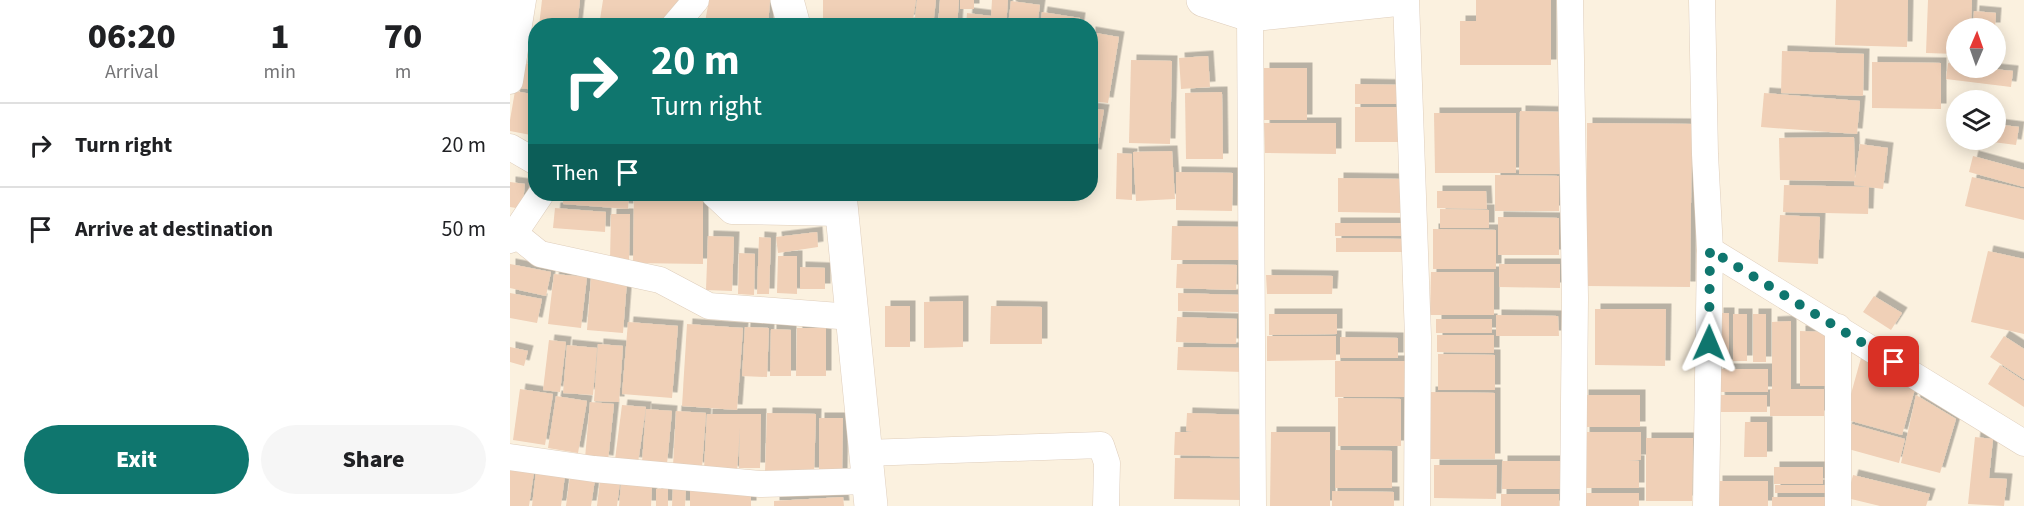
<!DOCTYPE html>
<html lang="en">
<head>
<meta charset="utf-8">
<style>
  :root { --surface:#fff; --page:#f6f6f6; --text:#202124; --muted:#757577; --line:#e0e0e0; --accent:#0f766e }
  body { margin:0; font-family:"Source Sans 3",sans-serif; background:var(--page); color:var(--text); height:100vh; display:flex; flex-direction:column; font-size:22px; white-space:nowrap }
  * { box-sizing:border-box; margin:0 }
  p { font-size:20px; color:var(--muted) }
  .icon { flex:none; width:33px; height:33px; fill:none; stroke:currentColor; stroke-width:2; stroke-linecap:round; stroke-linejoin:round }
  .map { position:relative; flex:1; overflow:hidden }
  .drawer { display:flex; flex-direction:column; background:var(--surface); width:510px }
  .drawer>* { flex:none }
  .top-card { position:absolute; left:18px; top:18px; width:570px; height:183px; border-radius:24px; box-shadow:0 3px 15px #0003; background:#0f766e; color:#fff; overflow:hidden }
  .needle { width:39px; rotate:2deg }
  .controls { position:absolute; left:1436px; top:18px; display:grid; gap:12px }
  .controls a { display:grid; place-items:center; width:60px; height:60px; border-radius:50%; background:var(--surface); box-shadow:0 3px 15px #0003; font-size:30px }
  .pin { position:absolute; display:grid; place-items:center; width:51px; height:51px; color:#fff; margin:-26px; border-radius:12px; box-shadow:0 3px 9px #0006 }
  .me { position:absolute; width:66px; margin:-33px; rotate:1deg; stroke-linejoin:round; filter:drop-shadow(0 0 4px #0008) }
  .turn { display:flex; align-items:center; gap:21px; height:126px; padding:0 24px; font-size:27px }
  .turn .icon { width:78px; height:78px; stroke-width:2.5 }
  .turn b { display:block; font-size:42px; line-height:51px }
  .then { display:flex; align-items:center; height:57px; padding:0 24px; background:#0003; gap:12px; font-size:22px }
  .eta { display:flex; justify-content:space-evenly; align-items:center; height:102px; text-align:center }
  .eta b { font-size:36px; font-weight:800; line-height:42px }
  .action { display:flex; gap:12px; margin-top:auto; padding:12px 24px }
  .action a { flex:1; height:69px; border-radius:36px; background:var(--accent); color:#fff; font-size:24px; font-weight:800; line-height:69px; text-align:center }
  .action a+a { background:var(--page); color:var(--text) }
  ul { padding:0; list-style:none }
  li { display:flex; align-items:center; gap:18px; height:84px; padding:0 24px; border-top:2px solid var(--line) }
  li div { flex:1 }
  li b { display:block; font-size:22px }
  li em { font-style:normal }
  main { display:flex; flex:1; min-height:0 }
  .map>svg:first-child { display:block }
</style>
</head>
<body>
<main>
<section class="drawer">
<div class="eta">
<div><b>06:20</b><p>Arrival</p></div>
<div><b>1</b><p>min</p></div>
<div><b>70</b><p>m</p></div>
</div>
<ul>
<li><svg class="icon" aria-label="right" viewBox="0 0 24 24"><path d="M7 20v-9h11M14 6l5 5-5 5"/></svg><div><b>Turn right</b></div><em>20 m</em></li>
<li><svg class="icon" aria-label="arrive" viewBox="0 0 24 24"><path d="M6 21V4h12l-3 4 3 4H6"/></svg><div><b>Arrive at destination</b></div><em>50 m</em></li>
</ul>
<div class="action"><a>Exit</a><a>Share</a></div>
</section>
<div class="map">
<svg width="1514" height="506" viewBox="0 0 1514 506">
  <defs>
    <filter id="shadow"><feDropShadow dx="5.5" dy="-5.5" stdDeviation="0" flood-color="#0004"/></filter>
  </defs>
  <rect width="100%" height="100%" fill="#fbf1df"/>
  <g fill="#f0d0b7" filter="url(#shadow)">
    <polygon points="32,0 70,0 67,26 29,26"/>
    <polygon points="93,0 168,0 148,26 89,26"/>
    <polygon points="199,0 260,0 258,26 225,26 195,22"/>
    <polygon points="313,0 406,0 403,20 313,21"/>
    <polygon points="407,0 426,0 423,26 404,26"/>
    <polygon points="430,0 449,0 447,26 428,26"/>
    <rect x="450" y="0" width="14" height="9"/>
    <polygon points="482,0 498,0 496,26 456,26 457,13 481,16"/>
    <polygon points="966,0 1041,0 1041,65 950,65 950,21 966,21"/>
    <polygon points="1326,0 1398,0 1397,47 1325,45"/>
    <polygon points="1418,0 1462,0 1461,28 1446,28 1446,54 1416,53"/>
    <polygon points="501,1 530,5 527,26 498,26"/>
    <polygon points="1464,11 1486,13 1485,28 1463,28"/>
    <polygon points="532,12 570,18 569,26 530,26"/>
    <polygon points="316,22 401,23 401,26 316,26"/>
    <polygon points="580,32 609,37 598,103 580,101"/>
    <polygon points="1272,51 1354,54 1353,96 1271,93"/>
    <polygon points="698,56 700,87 671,89 669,58"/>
    <polygon points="621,60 662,61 660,144 619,143"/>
    <polygon points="1362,62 1431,63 1431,109 1362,108"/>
    <polygon points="13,63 26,65 26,90 9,88"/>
    <polygon points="1438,63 1446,64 1446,68 1474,68 1503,71 1501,87 1436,79"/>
    <rect x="754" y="68" width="43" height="52"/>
    <polygon points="845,84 893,85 893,104 845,104"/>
    <polygon points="5,91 26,95 26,136 0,131 0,120"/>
    <polygon points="712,92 713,159 676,159 675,93"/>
    <polygon points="1254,93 1350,101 1347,134 1251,127"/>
    <rect x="845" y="107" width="48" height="35"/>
    <polygon points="580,108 594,110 586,155 580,154"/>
    <polygon points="1010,111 1053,112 1053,174 1009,174"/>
    <polygon points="924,113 1006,113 1006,173 925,173"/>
    <polygon points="754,123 826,123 826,154 755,153"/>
    <polygon points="1077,123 1182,124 1180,287 1076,286"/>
    <polygon points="1485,124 1509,127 1506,145 1475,141 1485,140"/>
    <polygon points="1344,137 1345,181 1270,180 1269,138"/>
    <polygon points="1350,144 1378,148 1373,189 1344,185"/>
    <polygon points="662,151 665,199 626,201 623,152"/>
    <polygon points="607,153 622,154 622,200 606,199"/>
    <polygon points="1463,156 1514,170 1514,187 1459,172"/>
    <polygon points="666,172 723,173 722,211 666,210"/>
    <polygon points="985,175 1049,176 1049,211 985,211"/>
    <polygon points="1462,177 1514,189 1514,220 1455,206"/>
    <polygon points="828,178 892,179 892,213 828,212"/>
    <polygon points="0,182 15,184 12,209 0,207"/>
    <polygon points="1274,185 1359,187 1358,214 1273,212"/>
    <polygon points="927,191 976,191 977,209 927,208"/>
    <polygon points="53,194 119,194 118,209 53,204"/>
    <polygon points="239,194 309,194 309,195 240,200"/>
    <polygon points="124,196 193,197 193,264 123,263"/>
    <polygon points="45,208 96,212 95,232 43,228"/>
    <polygon points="930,209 979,210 979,228 930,228"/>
    <polygon points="101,214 120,214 119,261 100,261"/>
    <polygon points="1270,215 1310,217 1308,264 1268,262"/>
    <polygon points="988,217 1049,218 1049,255 988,255"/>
    <rect x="825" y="223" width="71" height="13"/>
    <polygon points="662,226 731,227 731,260 661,260"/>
    <polygon points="923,229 986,230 986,269 923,269"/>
    <polygon points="307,232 308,247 268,253 266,237"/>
    <polygon points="198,236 224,237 222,291 196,290"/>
    <polygon points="249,237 261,238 259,294 247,294"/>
    <polygon points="826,238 893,239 893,252 826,252"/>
    <polygon points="1478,251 1514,259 1514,334 1461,322"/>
    <polygon points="229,253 245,254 244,295 228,294"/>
    <polygon points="268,256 287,256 287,294 267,293"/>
    <polygon points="0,264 41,272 36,296 0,288"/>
    <polygon points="667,264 727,265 726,290 666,288"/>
    <polygon points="989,264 1050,264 1050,288 989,287"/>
    <polygon points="290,267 315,268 315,289 290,289"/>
    <polygon points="921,272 984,272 984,315 920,315"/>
    <polygon points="44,274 77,277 71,328 38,324"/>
    <polygon points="756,275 823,276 822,294 757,294"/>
    <polygon points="81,278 117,281 113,333 77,330"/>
    <polygon points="0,293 32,299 27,323 0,318"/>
    <polygon points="668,293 731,295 730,312 668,311"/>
    <polygon points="1364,296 1392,313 1381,330 1353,312"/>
    <polygon points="453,301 453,347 414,348 414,302"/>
    <rect x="375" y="306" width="25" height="41"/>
    <polygon points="481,306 532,307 532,344 480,344"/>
    <polygon points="1085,309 1156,309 1155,366 1085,365"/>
    <rect x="1208" y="313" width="11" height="52"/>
    <polygon points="759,314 827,314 827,334 759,335"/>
    <rect x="1223" y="314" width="14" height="47"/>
    <rect x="1243" y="314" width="13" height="48"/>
    <polygon points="986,315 1048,316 1049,336 986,336"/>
    <polygon points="667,317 727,319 726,344 666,342"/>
    <rect x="926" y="319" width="56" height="14"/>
    <polygon points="1281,321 1281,389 1314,389 1314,416 1260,416 1260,389 1270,389 1262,389 1262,322"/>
    <polygon points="118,322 168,326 162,398 112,394"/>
    <polygon points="177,324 233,328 227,410 172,406"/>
    <polygon points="235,327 259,328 257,377 232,376"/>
    <polygon points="287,328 316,328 316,376 286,376"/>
    <polygon points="261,329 281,330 281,376 260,376"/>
    <polygon points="1290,331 1315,332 1315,386 1290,386"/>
    <polygon points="927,335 984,335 984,353 927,352"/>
    <polygon points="757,336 826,336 826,360 757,361"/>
    <polygon points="1494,336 1514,349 1514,379 1480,357"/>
    <polygon points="830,337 888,338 888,358 830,358"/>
    <polygon points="39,340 56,342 50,392 33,390"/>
    <polygon points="88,344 113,346 109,402 84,401"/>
    <polygon points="57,345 87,348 83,395 53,393"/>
    <polygon points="0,347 18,351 14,366 0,362"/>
    <polygon points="668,347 733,348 733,372 667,370"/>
    <polygon points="928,354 985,355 985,390 928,390"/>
    <polygon points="1351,358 1405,389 1392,435 1334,419"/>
    <rect x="825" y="361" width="71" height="36"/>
    <polygon points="1490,365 1514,381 1514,407 1478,384"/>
    <rect x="1208" y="369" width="50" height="23"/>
    <polygon points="10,389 43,394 35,445 3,440"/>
    <polygon points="920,392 985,393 985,459 920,459"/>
    <rect x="1073" y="395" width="57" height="32"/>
    <polygon points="1209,395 1257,395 1257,412 1210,412"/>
    <polygon points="1406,395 1446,419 1430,473 1391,463"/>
    <polygon points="46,396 77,401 68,453 38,448"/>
    <polygon points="828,398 891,399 891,446 828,446"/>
    <polygon points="80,402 104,404 98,461 75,458"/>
    <polygon points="112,405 136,407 128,463 105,460"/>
    <polygon points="136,409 162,411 157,464 132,462"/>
    <polygon points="166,411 196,413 192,468 163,466"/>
    <polygon points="257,413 306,414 304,473 255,472"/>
    <polygon points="677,413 736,415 734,457 664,455 665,432 683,432 676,431"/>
    <polygon points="197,414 251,414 250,468 229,468 230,427 227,472 194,469"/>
    <polygon points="309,418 333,418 332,474 309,474"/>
    <polygon points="1235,422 1257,422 1257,457 1234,457"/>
    <polygon points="1338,423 1395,439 1389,463 1331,447"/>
    <polygon points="761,432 820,432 820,506 760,506"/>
    <polygon points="1074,432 1131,432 1131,460 1118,460 1129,461 1129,488 1075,488"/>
    <polygon points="1465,437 1483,439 1479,478 1497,479 1494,506 1458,504"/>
    <polygon points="1136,438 1183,438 1182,501 1136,501"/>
    <polygon points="825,450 882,451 882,488 825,488"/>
    <polygon points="665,458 733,459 733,500 664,499"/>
    <rect x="992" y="461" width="59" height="28"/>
    <polygon points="924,465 987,465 986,499 924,498"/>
    <rect x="1264" y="467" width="49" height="17"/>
    <polygon points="0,469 24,472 19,506 0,506"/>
    <polygon points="26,471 55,475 51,506 22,506"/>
    <polygon points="1343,475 1420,494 1416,506 1370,506 1337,498"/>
    <polygon points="60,476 85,479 81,506 56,506"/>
    <polygon points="90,480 110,482 107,506 87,506"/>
    <rect x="1207" y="481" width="51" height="25"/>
    <polygon points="111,484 142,487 141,506 109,506"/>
    <rect x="1265" y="485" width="51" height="8"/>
    <polygon points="163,487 176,488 175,506 162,506"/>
    <rect x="146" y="489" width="12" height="17"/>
    <rect x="180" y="491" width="61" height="15"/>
    <polygon points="822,491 884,492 884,506 822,506"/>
    <rect x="1076" y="493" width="53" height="13"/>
    <rect x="991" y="494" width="58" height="12"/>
    <polygon points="333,497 334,506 264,506 264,501"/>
    <rect x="1262" y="497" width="54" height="9"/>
  </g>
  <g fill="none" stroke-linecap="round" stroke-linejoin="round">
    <defs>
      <g id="minor">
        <polyline points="896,0 908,337 907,506"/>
        <polyline points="1060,0 1065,298 1063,506"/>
        <polyline points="1192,0 1195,154 1200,250 1514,443"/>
        <polyline points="740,15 743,506"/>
        <polyline points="164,26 186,0"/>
        <polyline points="0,81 13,0"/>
        <polyline points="0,147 26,162"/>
        <polyline points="204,194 222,211 332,213"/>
        <polyline points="4,233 30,254 150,280 199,306 342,317"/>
        <polyline points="0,240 31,194"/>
        <polyline points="1328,327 1328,506"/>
        <polyline points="355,453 591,445 597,463 596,506"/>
        <polyline points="0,457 84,469 250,484 358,481"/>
        <polyline points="1196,506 1200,250"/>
      </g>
      <g id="tertiary">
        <polyline points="277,0 284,26"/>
        <polyline points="693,0 740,15 882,0"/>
        <polyline points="330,194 361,506"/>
      </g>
    </defs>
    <use href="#minor" stroke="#dfcebc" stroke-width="27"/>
    <use href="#tertiary" stroke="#dfcebc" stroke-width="34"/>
    <use href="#minor" stroke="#fff" stroke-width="26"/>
    <use href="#tertiary" stroke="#fff" stroke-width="33"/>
  </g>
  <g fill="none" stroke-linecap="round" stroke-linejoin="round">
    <polyline stroke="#0f766e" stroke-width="10" stroke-dasharray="0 18" points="1199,343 1200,250 1384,362"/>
  </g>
</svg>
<div class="controls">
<a><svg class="needle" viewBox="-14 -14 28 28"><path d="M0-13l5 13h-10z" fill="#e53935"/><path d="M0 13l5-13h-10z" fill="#757577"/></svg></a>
<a><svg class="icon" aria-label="layers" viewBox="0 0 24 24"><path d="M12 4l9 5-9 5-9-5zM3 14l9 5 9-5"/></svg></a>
</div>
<div class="pin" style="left:1384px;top:362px;background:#d93025"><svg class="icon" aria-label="arrive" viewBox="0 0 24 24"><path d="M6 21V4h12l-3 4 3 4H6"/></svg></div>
<svg class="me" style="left:1199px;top:343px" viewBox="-20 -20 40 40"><path d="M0-17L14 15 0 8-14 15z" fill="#0f766e" stroke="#fff" stroke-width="4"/></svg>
<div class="top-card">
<div class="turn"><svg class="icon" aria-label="right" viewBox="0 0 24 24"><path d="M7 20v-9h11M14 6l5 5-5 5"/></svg><div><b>20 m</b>Turn right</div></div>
<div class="then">Then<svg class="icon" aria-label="arrive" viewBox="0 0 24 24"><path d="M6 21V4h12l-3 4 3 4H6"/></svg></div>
</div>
</div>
</main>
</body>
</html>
